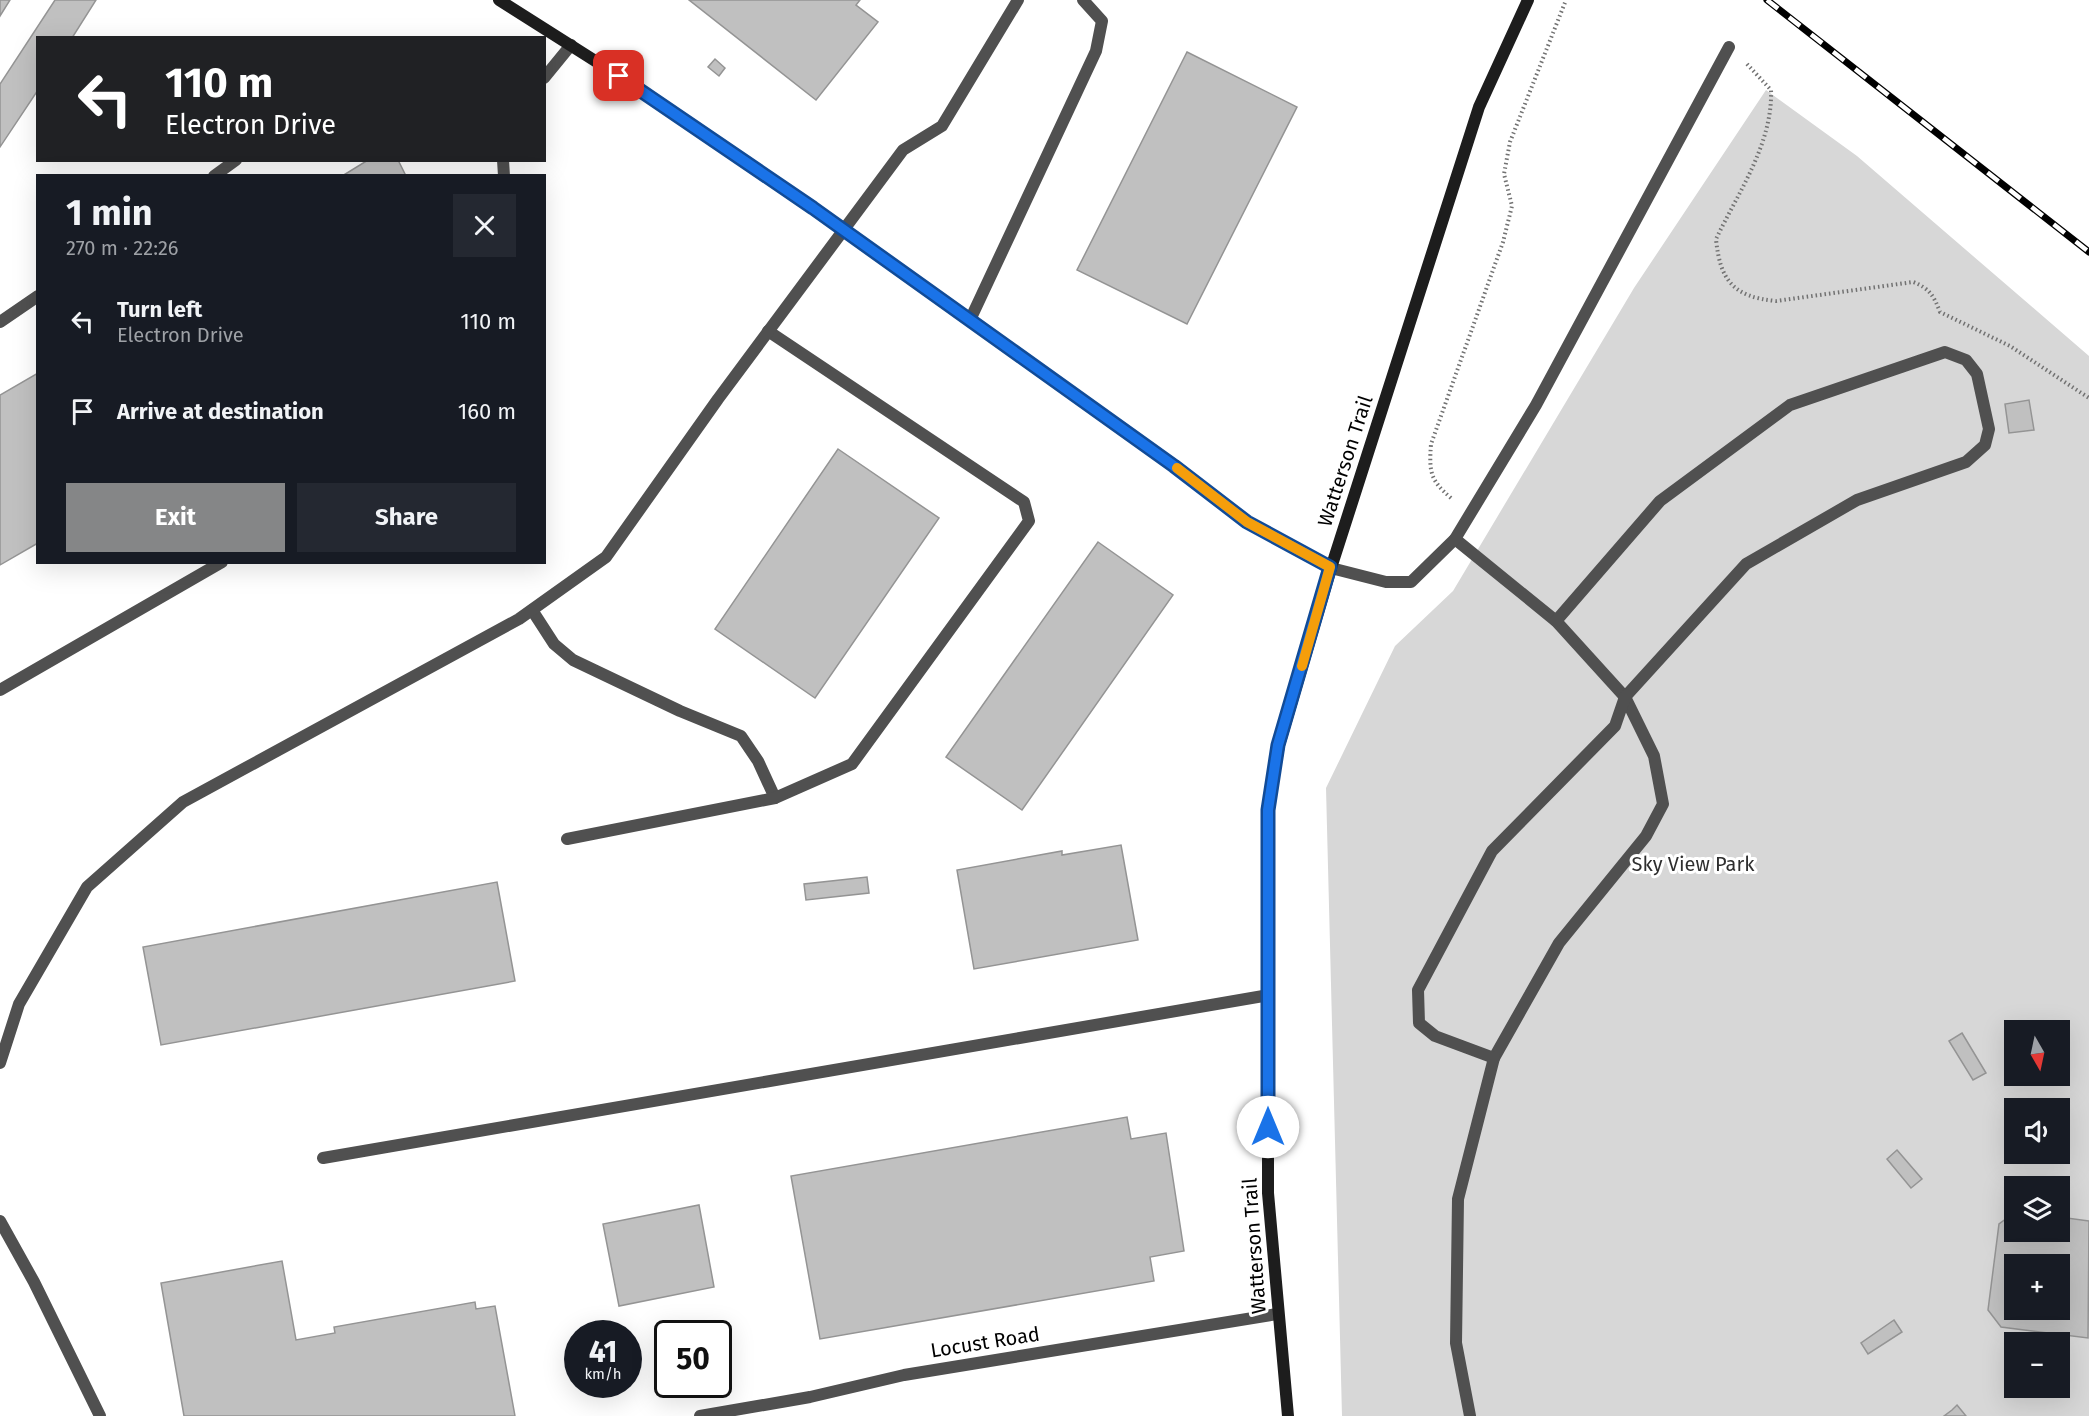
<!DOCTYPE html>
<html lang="en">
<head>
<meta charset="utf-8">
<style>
  :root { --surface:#171b24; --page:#242831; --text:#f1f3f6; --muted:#9ea1a6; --accent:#858687 }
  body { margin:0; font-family:"Fira Sans",sans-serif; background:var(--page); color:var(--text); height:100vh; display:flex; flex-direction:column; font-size:22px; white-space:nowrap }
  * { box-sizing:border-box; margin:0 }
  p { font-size:20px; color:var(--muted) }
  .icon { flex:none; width:33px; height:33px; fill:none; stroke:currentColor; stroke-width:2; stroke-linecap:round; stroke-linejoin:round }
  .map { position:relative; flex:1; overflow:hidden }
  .panel { position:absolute; left:36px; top:174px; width:510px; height:390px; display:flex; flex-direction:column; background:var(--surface); border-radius:0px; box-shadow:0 6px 24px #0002 }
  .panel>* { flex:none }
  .top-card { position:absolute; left:36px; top:36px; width:510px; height:126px; border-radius:0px; box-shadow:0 6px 24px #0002; background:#202124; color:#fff; overflow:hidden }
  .needle { width:39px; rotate:171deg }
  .buttons { position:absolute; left:2004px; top:1020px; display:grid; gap:12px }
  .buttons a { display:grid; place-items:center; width:66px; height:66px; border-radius:0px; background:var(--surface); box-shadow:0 6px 24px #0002; font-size:30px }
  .speed { position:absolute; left:564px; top:1320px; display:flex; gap:12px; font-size:30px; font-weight:700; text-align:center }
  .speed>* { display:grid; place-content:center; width:78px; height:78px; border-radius:50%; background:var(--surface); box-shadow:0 6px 24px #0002; line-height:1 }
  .speed small { font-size:15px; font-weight:400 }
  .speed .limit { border:3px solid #111; border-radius:9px; background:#fff; color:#111 }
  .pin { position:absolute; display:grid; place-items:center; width:51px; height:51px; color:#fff; margin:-26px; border-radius:12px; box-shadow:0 3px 9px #0006 }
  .me { position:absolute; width:66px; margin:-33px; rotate:0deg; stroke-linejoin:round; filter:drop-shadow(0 0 4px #0008) }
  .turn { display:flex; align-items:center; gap:21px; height:126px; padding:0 30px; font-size:27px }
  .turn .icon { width:78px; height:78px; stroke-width:2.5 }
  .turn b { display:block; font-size:42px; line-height:51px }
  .round { display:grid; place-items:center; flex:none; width:63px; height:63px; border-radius:0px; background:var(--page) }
  .head { display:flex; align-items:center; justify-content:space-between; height:102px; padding:0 30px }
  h1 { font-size:36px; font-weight:700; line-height:45px }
  .primary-button { display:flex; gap:12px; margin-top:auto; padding:12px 30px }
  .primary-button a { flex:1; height:69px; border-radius:0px; background:var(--accent); color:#fff; font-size:24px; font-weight:700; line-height:69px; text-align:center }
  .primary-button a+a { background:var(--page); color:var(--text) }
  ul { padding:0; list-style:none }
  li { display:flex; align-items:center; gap:18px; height:90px; padding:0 30px }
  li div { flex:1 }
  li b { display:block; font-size:22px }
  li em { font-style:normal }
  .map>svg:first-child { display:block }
</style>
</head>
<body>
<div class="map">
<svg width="2089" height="1416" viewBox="0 0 2089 1416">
  <rect width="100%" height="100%" fill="#fff"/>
  <path fill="#d7d7d7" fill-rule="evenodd" d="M1766,90L1857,156L2089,356V1416H1342L1326,788L1395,646L1453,591L1634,288ZM2014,1030H2060V1076H2014ZM2014,1108H2060V1154H2014ZM2014,1186H2060V1232H2014ZM2014,1264H2060V1310H2014ZM2014,1342H2060V1388H2014Z"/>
  <g fill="#c0c0c0" stroke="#949494" stroke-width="1.5" fill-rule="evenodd">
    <polygon points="0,0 10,0 0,16"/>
    <polygon points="55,0 96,0 72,38 38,38 38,90 0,147 0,84"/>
    <polygon points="689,0 860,0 856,5 878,22 816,100"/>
    <polygon points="1187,52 1297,107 1187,324 1077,270"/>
    <polygon points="715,59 725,68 719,76 708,67"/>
    <polygon points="368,160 398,160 406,176 342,176"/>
    <polygon points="38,373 38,543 0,565 0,395"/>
    <polygon points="2029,400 2034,430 2009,433 2005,404"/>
    <polygon points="838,449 939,518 815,698 715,629"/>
    <polygon points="1098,542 1173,595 1022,810 946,757"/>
    <polygon points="1121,845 1138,940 974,969 957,870 1062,851 1062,855"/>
    <polygon points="867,877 869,893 806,900 804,884"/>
    <polygon points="497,882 515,981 161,1045 143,947"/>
    <polygon points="1962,1033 1986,1073 1973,1080 1949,1041"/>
    <polygon points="1127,1117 1131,1139 1166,1133 1184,1251 1150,1257 1154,1281 820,1339 791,1176"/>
    <polygon points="1897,1150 1922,1179 1911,1188 1887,1159"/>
    <polygon points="699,1205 714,1287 619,1306 603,1224"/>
    <path d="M2014,1213V1232H2060V1217L2089,1221L2088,1338L2001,1327L1988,1310L1999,1224ZM2014,1264H2060V1310H2014Z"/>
    <polygon points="282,1261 296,1340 335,1333 334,1327 475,1302 476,1309 495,1306 515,1416 184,1416 161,1283"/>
    <polygon points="1894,1320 1902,1332 1868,1354 1861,1343"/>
    <polygon points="1957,1405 1966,1416 1944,1416 1952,1410"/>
  </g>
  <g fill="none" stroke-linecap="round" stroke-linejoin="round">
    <g stroke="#727272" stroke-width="4" stroke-dasharray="1.5 3" stroke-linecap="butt">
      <path d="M1747,64L1771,90C1773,143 1738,193 1716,239C1720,280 1733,297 1776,301L1913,282C1929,288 1934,296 1940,312L2010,346L2089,398"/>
      <path d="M1451,498C1430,480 1429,472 1431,444L1503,242L1512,206L1504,174L1510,142L1566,0"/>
    </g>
    <g stroke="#505050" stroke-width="12">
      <polyline points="544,78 571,45"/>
      <polyline points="503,160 504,176"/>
      <polyline points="214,176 236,160"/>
      <polyline points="970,320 1096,51 1102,21 1083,0"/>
      <polyline points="0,322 38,296"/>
      <polyline points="1455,539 1556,621 1625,697 1654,756 1663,804 1646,836 1559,943 1494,1058"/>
      <polyline points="532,610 554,644 573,660 680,711 741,736 758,761 775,798"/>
      <polyline points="0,690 222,562"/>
      <polyline points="567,839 775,798 852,764 1029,521 1024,502 768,331"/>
      <polyline points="0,1063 19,1004 87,887 183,802 519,619 606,557 718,399 903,150 942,126 1018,0"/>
      <polyline points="323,1158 1269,995"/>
      <polyline points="0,1221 34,1282 100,1416"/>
      <polyline points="1470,1416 1456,1343 1458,1199 1494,1058 1435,1036 1419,1023 1418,990 1492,851 1615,726 1625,697 1746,564 1857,500 1966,462 1985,445 1989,429 1977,374 1966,360 1945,352 1790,405 1660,501 1556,621"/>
    </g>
    <g stroke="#505050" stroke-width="12">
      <polyline points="1331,568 1386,582 1411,582 1455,539 1536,405 1729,47"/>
      <polyline points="700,1416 810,1397 904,1375 1277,1314"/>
    </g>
    <g stroke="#1d1d1d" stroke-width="12">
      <polyline points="499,0 619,76 813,208 1175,467 1247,522 1331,568"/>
      <polyline points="1288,1416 1268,1193 1268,810 1279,745 1331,568 1479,107 1528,0"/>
    </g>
    <defs>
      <polyline id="rail" points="1767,0 2089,252"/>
    </defs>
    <use href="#rail" stroke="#000" stroke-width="7"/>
    <use href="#rail" stroke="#fff" stroke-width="4.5" stroke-dasharray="14" stroke-linecap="butt"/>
  </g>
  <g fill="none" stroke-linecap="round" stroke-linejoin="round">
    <defs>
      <polyline id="route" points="619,76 813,208 1174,466 1247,522 1330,567 1278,745 1268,810 1268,1127"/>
    </defs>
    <use href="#route" stroke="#114b97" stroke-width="15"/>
    <use href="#route" stroke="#1a73e8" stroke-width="10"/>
    <polyline stroke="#f59e0b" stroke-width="10" points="1177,468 1247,522 1330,567 1302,666"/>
  </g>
  <g text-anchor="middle" stroke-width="6" stroke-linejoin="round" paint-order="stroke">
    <g font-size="20" fill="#000" stroke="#fff">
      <text transform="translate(1345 461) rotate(-72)" y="7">Watterson Trail</text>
      <text transform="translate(1254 1246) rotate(-94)" y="7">Watterson Trail</text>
      <text transform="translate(985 1342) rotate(-9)" y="7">Locust Road</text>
    </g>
    <g font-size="20" fill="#2e2e2e" stroke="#fff">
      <text x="1693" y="871">Sky View Park</text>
    </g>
  </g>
</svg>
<div class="buttons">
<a><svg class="needle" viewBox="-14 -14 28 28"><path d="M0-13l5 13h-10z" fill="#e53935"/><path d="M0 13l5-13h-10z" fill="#9ea1a6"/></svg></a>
<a><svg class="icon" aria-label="sound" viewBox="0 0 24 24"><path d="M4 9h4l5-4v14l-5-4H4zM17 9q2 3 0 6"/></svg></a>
<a><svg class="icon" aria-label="layers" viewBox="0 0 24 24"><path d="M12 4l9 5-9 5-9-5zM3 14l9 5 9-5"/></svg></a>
<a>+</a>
<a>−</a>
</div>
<div class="speed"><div>41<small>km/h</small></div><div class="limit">50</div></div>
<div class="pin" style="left:619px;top:76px;background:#d93025"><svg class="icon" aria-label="arrive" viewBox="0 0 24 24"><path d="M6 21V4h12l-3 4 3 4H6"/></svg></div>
<svg class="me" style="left:1268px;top:1127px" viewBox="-20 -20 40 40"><circle r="19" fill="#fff"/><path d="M0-13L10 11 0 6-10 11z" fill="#1a73e8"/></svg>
<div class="top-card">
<div class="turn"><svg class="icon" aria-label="left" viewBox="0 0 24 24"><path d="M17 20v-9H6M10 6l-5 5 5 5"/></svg><div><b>110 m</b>Electron Drive</div></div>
</div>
<section class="panel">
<div class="head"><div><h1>1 min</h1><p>270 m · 22:26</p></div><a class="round"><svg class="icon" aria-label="close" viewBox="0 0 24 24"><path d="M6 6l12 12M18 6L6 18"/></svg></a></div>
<ul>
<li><svg class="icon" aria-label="left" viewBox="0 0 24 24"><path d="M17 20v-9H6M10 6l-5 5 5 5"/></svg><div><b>Turn left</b><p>Electron Drive</p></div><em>110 m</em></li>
<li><svg class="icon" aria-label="arrive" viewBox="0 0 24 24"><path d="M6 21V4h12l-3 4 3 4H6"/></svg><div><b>Arrive at destination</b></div><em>160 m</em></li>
</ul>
<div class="primary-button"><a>Exit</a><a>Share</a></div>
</section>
</div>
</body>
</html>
